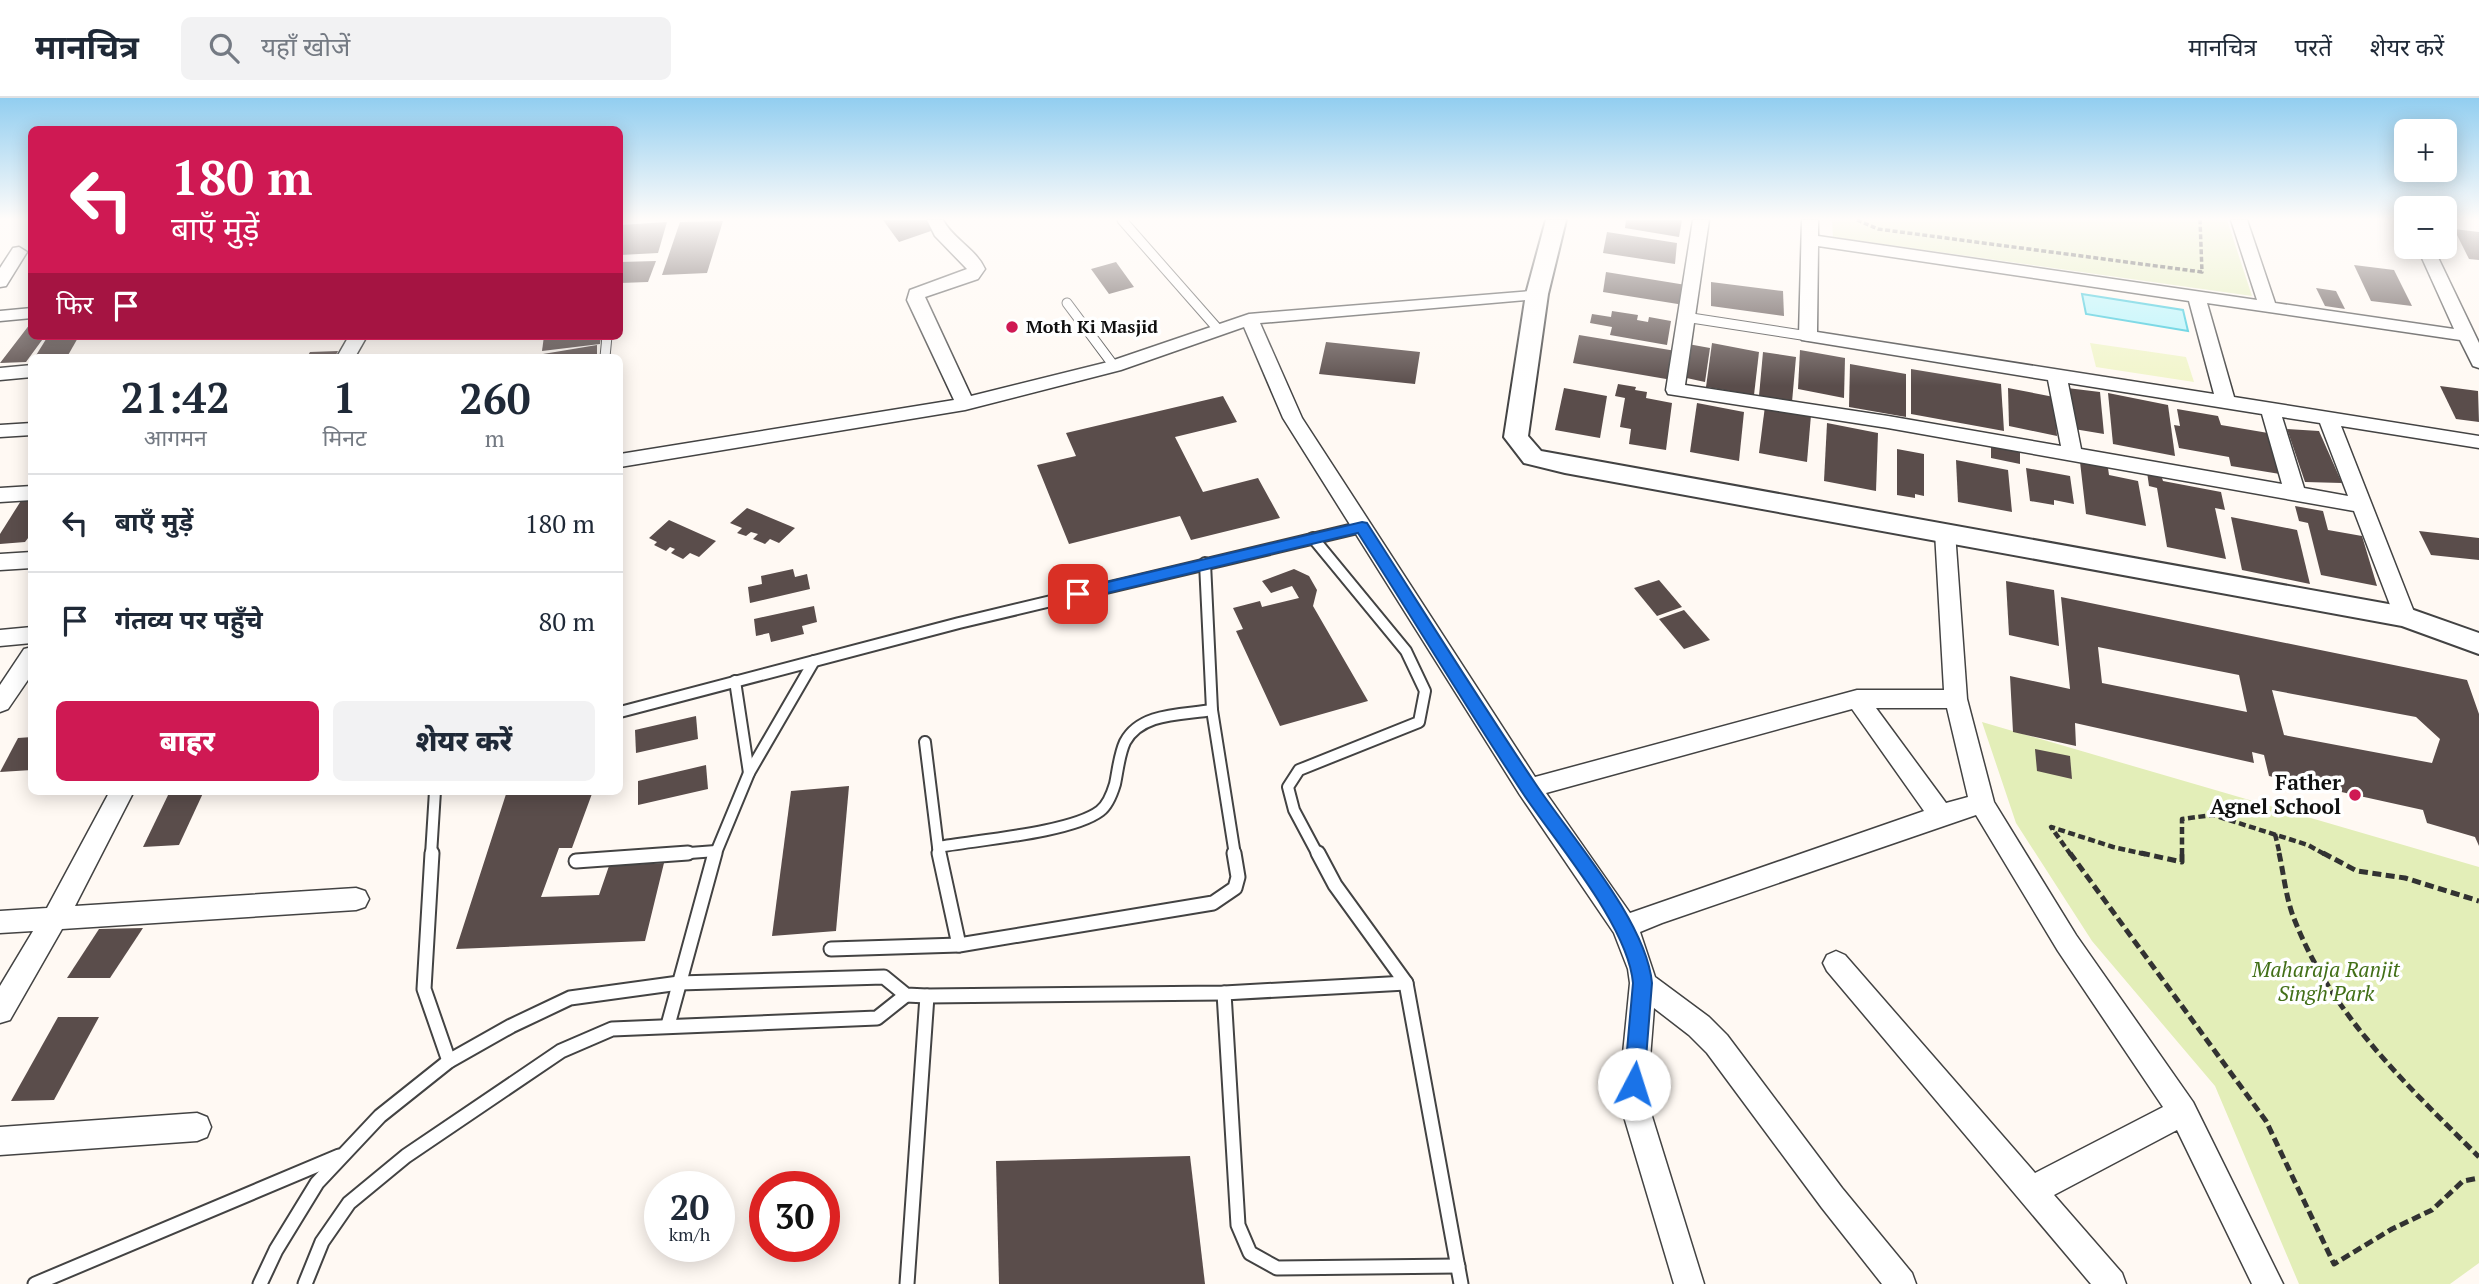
<!DOCTYPE html>
<html lang="hi">
<head>
<meta charset="utf-8">
<style>
  :root { --surface:#fff; --page:#f2f2f3; --text:#1f2937; --muted:#747a83; --line:#e0e1e3; --accent:#cf1953 }
  body { margin:0; font-family:"PT Serif","Noto Sans Devanagari",serif; background:var(--page); color:var(--text); height:100vh; display:flex; flex-direction:column; font-size:26px; white-space:nowrap }
  * { box-sizing:border-box; margin:0 }
  p { font-size:23px; color:var(--muted) }
  .icon { flex:none; width:38px; height:38px; fill:none; stroke:currentColor; stroke-width:2; stroke-linecap:round; stroke-linejoin:round }
  .map { position:relative; flex:1; overflow:hidden }
  .drawer { position:absolute; left:28px; top:256px; width:595px; height:441px; display:flex; flex-direction:column; background:var(--surface); border-radius:10px; box-shadow:0 4px 18px #0003 }
  .drawer>* { flex:none }
  .banner { position:absolute; left:28px; top:28px; width:595px; height:214px; border-radius:10px; box-shadow:0 4px 18px #0003; background:#cf1953; color:#fff; overflow:hidden }
  .controls { position:absolute; left:2394px; top:21px; display:grid; gap:14px }
  .controls a { display:grid; place-items:center; width:63px; height:63px; border-radius:10px; background:var(--surface); box-shadow:0 4px 18px #0003; font-size:35px }
  .speed { position:absolute; left:644px; top:1073px; display:flex; gap:14px; font-size:35px; font-weight:700; text-align:center }
  .speed>* { display:grid; place-content:center; width:91px; height:91px; border-radius:50%; background:var(--surface); box-shadow:0 4px 18px #0003; line-height:1 }
  .speed small { font-size:18px; font-weight:400 }
  .speed .limit { border:10px solid #d22; background:#fff; color:#111 }
  .pin { position:absolute; display:grid; place-items:center; width:60px; height:60px; color:#fff; margin:-30px; border-radius:14px; box-shadow:0 4px 10px #0006 }
  .me { position:absolute; width:77px; margin:-38px; rotate:5deg; stroke-linejoin:round; filter:drop-shadow(0 0 5px #0008) }
  .turn { display:flex; align-items:center; gap:24px; height:147px; padding:0 28px; font-size:32px }
  .turn .icon { width:91px; height:91px; stroke-width:2.5 }
  .turn b { display:block; font-size:49px; line-height:60px }
  .then { display:flex; align-items:center; height:66px; padding:0 28px; background:#0003; gap:14px; font-size:26px }
  .eta { display:flex; justify-content:space-evenly; align-items:center; height:119px; text-align:center }
  .eta b { font-size:42px; font-weight:800; line-height:49px }
  .cta { display:flex; gap:14px; margin-top:auto; padding:14px 28px }
  .cta a { flex:1; height:80px; border-radius:10px; background:var(--accent); color:#fff; font-size:28px; font-weight:800; line-height:80px; text-align:center }
  .cta a+a { background:var(--page); color:var(--text) }
  ul { padding:0; list-style:none }
  li { display:flex; align-items:center; gap:21px; height:98px; padding:0 28px; border-top:2px solid var(--line) }
  li div { flex:1 }
  li b { display:block; font-size:26px }
  li em { font-style:normal }
  header { display:flex; align-items:center; gap:42px; box-sizing:border-box; height:98px; padding:0 35px; background:var(--surface); border-bottom:2px solid var(--line) }
  header strong { font-size:33px }
  nav { display:flex; gap:38px; margin-inline-start:auto; font-size:24px }
  .search { width:490px; height:63px; background:var(--page); display:flex; align-items:center; gap:18px; box-sizing:border-box; padding:0 24px; border-radius:10px; color:var(--muted); font-size:26px }
  .map>svg:first-child { display:block }
</style>
</head>
<body>
<header>
<strong>मानचित्र</strong>
<div class="search"><svg class="icon" aria-label="search" viewBox="0 0 24 24"><circle cx="10" cy="10" r="6"/><path d="M15 15l6 6"/></svg>यहाँ खोजें</div>
<nav><a>मानचित्र</a><a>परतें</a><a>शेयर करें</a></nav>
</header>
<div class="map">
<svg width="2479" height="1186" viewBox="0 0 2479 1186">
  <rect width="100%" height="100%" fill="#fff9f3"/>
  <g fill="#e3eeb8">
    <polygon points="1832,122 2227,122 2252,198 1833,139"/>
    <polygon points="1982,624 2479,769 2479,1165 2450,1186 2299,1186 2215,988 2092,843 2016,725"/>
  </g>
  <polygon fill="#f1f5ca" points="2090,245 2186,259 2194,284 2096,269"/>
  <polygon fill="#b2f4fc" stroke="#31c5da" stroke-width="2" points="2082,196 2183,212 2188,233 2086,216"/>
  <g fill="#5a4d4b" fill-rule="evenodd">
    <polygon points="883,122 930,122 931,133 899,144"/>
    <polygon points="1626,122 1682,122 1679,139 1625,130"/>
    <polygon points="723,123 707,175 662,177 680,124"/>
    <polygon points="667,124 658,155 620,157 620,127"/>
    <polygon points="2454,131 2479,134 2479,162 2469,161"/>
    <polygon points="1607,134 1677,145 1675,166 1603,155"/>
    <polygon points="656,163 648,184 620,185 620,164"/>
    <polygon points="1116,164 1134,189 1109,196 1091,171"/>
    <polygon points="2354,167 2394,172 2412,208 2371,203"/>
    <polygon points="1606,174 1686,187 1684,207 1603,194"/>
    <polygon points="1711,184 1783,193 1784,218 1711,208"/>
    <polygon points="2316,190 2336,193 2345,211 2325,208"/>
    <polygon points="1612,213 1638,217 1637,222 1648,224 1649,219 1671,223 1667,247 1610,237 1612,229 1590,225 1592,216 1611,219"/>
    <polygon points="30,226 32,238 45,238 26,264 0,265"/>
    <polygon points="1579,237 1676,253 1672,282 1573,265"/>
    <polygon points="48,238 79,238 67,259 35,259"/>
    <polygon points="544,238 601,238 600,246 542,253"/>
    <polygon points="1326,244 1420,254 1415,286 1319,276"/>
    <polygon points="1712,245 1759,254 1754,297 1706,289"/>
    <polygon points="1688,246 1710,250 1705,284 1682,279"/>
    <polygon points="597,247 597,259 537,259 537,257"/>
    <polygon points="1800,252 1845,260 1844,300 1798,291"/>
    <polygon points="338,253 335,259 307,259 310,254"/>
    <polygon points="1763,254 1796,259 1792,304 1759,298"/>
    <polygon points="1850,266 1906,276 1906,319 1849,309"/>
    <polygon points="1911,271 2001,286 2004,333 1911,316"/>
    <polygon points="1618,286 1636,289 1635,292 1647,294 1646,300 1672,305 1666,352 1629,346 1631,331 1620,329 1625,300 1615,298"/>
    <polygon points="2440,288 2478,293 2479,324 2456,321"/>
    <polygon points="1564,290 1607,298 1600,340 1555,332"/>
    <polygon points="2008,290 2054,299 2057,338 2009,328"/>
    <polygon points="2067,290 2100,294 2104,336 2074,331"/>
    <polygon points="2108,295 2168,307 2175,358 2113,346"/>
    <polygon points="1223,298 1237,324 1175,339 1203,394 1258,380 1280,420 1191,442 1180,418 1069,446 1037,367 1076,358 1066,335"/>
    <polygon points="1697,305 1744,314 1739,363 1690,354"/>
    <polygon points="1765,308 1811,317 1807,364 1759,355"/>
    <polygon points="2177,311 2218,318 2221,327 2274,336 2286,377 2231,368 2229,359 2179,350 2174,327 2180,328"/>
    <polygon points="1827,325 1878,335 1876,393 1824,383"/>
    <polygon points="2287,331 2319,333 2342,385 2305,384"/>
    <polygon points="1991,345 2020,351 2020,366 1991,360"/>
    <polygon points="1897,351 1924,356 1924,398 1915,396 1915,400 1897,397"/>
    <polygon points="1956,362 2008,372 2012,414 1958,404"/>
    <polygon points="2080,364 2108,370 2109,377 2138,383 2146,428 2086,416"/>
    <polygon points="2026,370 2070,378 2074,406 2054,402 2054,407 2030,403"/>
    <polygon points="2147,374 2161,377 2163,383 2221,394 2225,412 2215,410 2226,461 2167,449 2157,390 2149,388"/>
    <polygon points="32,397 32,435 25,444 0,446 0,436 24,398"/>
    <polygon points="2295,408 2323,413 2328,432 2362,438 2377,488 2321,477 2308,425 2299,423"/>
    <polygon points="747,410 795,430 779,445 770,441 765,446 753,441 758,436 751,434 746,438 737,435 742,430 730,425"/>
    <polygon points="2231,419 2297,432 2310,486 2242,472"/>
    <polygon points="669,422 716,443 699,459 690,455 683,461 671,455 675,451 670,449 666,453 654,447 657,444 649,440"/>
    <polygon points="2419,433 2479,440 2479,462 2431,457"/>
    <polygon points="793,471 795,479 807,476 810,491 750,505 748,489 762,486 761,478"/>
    <polygon points="1294,471 1309,478 1317,492 1313,508 1368,603 1280,628 1236,533 1243,531 1233,510 1260,503 1262,509 1299,500 1292,488 1271,495 1262,483"/>
    <polygon points="1659,482 1682,509 1657,518 1634,490"/>
    <polygon points="2006,483 2054,492 2059,548 2009,537"/>
    <path d="M2061,499L2467,582L2479,616V748L2475,739L2427,725L2423,712L2269,678L2264,657L2252,654L2254,665L2075,625L2076,648L2013,634L2010,578L2070,591ZM2098,549L2239,577L2247,614L2102,585ZM2272,592L2416,619L2440,641L2432,665L2284,637Z"/>
    <polygon points="814,508 817,524 802,528 804,536 771,544 769,535 756,538 754,521"/>
    <polygon points="1684,512 1710,542 1684,551 1659,521"/>
    <polygon points="696,618 698,641 636,655 635,632"/>
    <polygon points="32,639 32,672 0,674 18,640"/>
    <polygon points="2035,651 2070,658 2072,681 2037,673"/>
    <polygon points="706,667 708,691 638,707 638,683"/>
    <polygon points="849,688 836,833 772,838 791,693"/>
    <polygon points="170,693 204,693 179,747 143,749"/>
    <polygon points="507,693 593,693 572,750 559,750 541,799 599,797 609,768 664,765 645,843 456,851"/>
    <polygon points="143,830 110,880 67,880 99,831"/>
    <polygon points="58,919 99,919 54,1002 11,1003"/>
    <polygon points="1190,1058 1205,1186 999,1186 996,1063"/>
  </g>
  <g fill="none" stroke-linecap="round" stroke-linejoin="round">
    <defs>
      <g id="service-far2">
        <polyline points="1122,122 1217,230"/>
        <polyline points="1067,205 1114,268"/>
        <polyline points="1685,219 1808,238"/>
        <polyline points="605,259 607,238"/>
      </g>
      <g id="service-far1">
        <polyline points="1313,440 1406,553 1425,593 1419,624 1299,672 1288,689 1294,712 1318,757"/>
        <polyline points="1205,465 1212,612 1235,757"/>
        <polyline points="735,583 749,675"/>
        <polyline points="620,614 959,525 1362,429"/>
        <path d="M925,644L938,749C976,742 1071,735 1100,713C1108,707 1112,696 1115,686C1118,672 1119,657 1125,644C1141,614 1183,617 1212,612"/>
        <polyline points="938,749 940,757"/>
        <polyline points="431,757 435,693"/>
        <polyline points="663,757 716,753"/>
        <polyline points="715,757 749,675 814,563"/>
      </g>
      <g id="service">
        <polyline points="432,755 424,891 449,963"/>
        <polyline points="939,755 959,847"/>
        <polyline points="1318,755 1335,787 1406,885 1461,1186"/>
        <polyline points="576,763 688,755"/>
        <polyline points="831,851 959,847 1213,805 1235,790 1238,779 1234,755"/>
        <polyline points="1224,895 1238,1127 1250,1155 1277,1170 1458,1168"/>
        <polyline points="668,927 715,755"/>
        <polyline points="35,1186 339,1058"/>
        <polyline points="260,1186 276,1152 317,1085 380,1018 449,963 511,928 570,900 679,885 884,879 906,897 927,898 1224,895 1406,885"/>
        <polyline points="305,1186 322,1144 349,1105 406,1058 561,953 612,931 877,920 906,897"/>
        <polyline points="907,1186 927,898"/>
      </g>
      <g id="minor">
        <path d="M927,122H943C953,141 976,151 985,171L978,181L925,199L971,298L1108,264L1249,216L1543,192L1546,196L1543,200L1537,201L1260,225L1302,320L1535,679L1857,592H1944L1935,434L1938,429L1945,427L1952,429L1955,434L1967,601L1994,704L2076,837L2193,1004L2283,1186H2252L2177,1032L2054,1097L2122,1175L2126,1186H2091L1827,873L1823,865L1827,857L1836,853L1845,857L2035,1075L2163,1009L2058,853L1976,717L1662,825L1640,834L1655,879L1709,919L1727,937L1842,1090L1912,1175L1916,1186H1882L1822,1110L1707,955L1689,937L1654,910L1648,986L1650,1012L1704,1186H1674L1622,1012L1620,986L1630,885L1628,871L1614,835L1520,697L1283,320L1244,229L1121,272L965,312L620,369V356L954,302L907,202L910,192L967,171L935,138ZM1876,610H1947L1968,699L1946,705ZM1852,611L1924,713L1630,815L1546,695Z"/>
        <path d="M1693,122H1709L1685,287L1888,318L2061,348L2048,282L1802,242L1799,238L1802,122H1818V138L2257,202L2231,122H2247L2275,205L2454,231L2417,149H2433L2479,245V270L2473,268L2460,242L2207,205L2234,299L2479,338V350L2341,328L2416,519L2413,525L2405,527L2397,525L2354,413L1888,330L1668,296L1666,292ZM1818,148L2189,203L2214,296L1817,234ZM2068,285L2262,316L2282,386L2081,351ZM2282,319L2320,325L2348,398L2304,390Z"/>
        <polygon points="19,149 27,154 6,188 0,189 0,170 13,150"/>
        <polygon points="32,210 32,220 0,223 0,213"/>
        <polygon points="349,238 367,238 355,259 337,259"/>
        <polygon points="32,267 32,279 0,282 0,270"/>
        <polygon points="32,325 32,337 0,339 0,327"/>
        <polygon points="32,388 32,402 0,404 0,390"/>
        <polygon points="32,454 32,470 0,472 0,456"/>
        <polygon points="32,529 32,545 0,548 0,532"/>
        <polygon points="32,549 32,576 8,611 0,614 0,587 24,551"/>
        <polygon points="110,693 134,693 75,808 356,790 365,793 369,801 365,809 356,812 62,831 10,922 0,925 0,888 33,833 0,835 0,813 47,810"/>
        <polygon points="197,1015 207,1019 211,1029 207,1039 197,1043 0,1057 0,1029"/>
      </g>
      <polygon id="tertiary" points="1546,122 1566,122 1548,196 1528,338 1541,353 2405,509 2479,535 2479,556 2402,528 1565,375 1524,365 1504,339 1526,196"/>
    </defs>
    <use href="#service-far2" stroke="#434343" stroke-width="11"/>
    <use href="#service-far1" stroke="#434343" stroke-width="14"/>
    <use href="#service" stroke="#434343" stroke-width="17"/>
    <use href="#minor" stroke="#434343" stroke-width="3"/>
    <use href="#tertiary" stroke="#434343" stroke-width="4"/>
    <polyline stroke="#323232" stroke-width="3.5" stroke-dasharray="5 2.5" stroke-linecap="butt" points="1857,122 1878,131 2202,174 2200,122"/>
    <g stroke="#323232" stroke-width="4.5" stroke-dasharray="7 3.5" stroke-linecap="butt">
      <polyline points="2275,736 2280,757"/>
      <polyline points="2071,757 2051,729 2113,749 2149,757"/>
      <polyline points="2182,757 2182,721 2213,717 2308,747 2326,757"/>
    </g>
    <g stroke="#323232" stroke-width="5" stroke-dasharray="9 4.5" stroke-linecap="butt">
      <polyline points="2070,755 2266,1023 2334,1166 2392,1131 2432,1112 2463,1083 2479,1080"/>
      <polyline points="2141,755 2182,764 2182,755"/>
      <path d="M2279,755C2284,777 2286,802 2295,823C2333,919 2408,988 2479,1059"/>
      <polyline points="2323,755 2357,773 2405,780 2479,803"/>
    </g>
    <use href="#service-far2" stroke="#fff" stroke-width="9"/>
    <use href="#service-far1" stroke="#fff" stroke-width="10"/>
    <use href="#service" stroke="#fff" stroke-width="13"/>
    <use href="#minor" fill="#fff" fill-rule="evenodd"/>
    <use href="#tertiary" fill="#fff" fill-rule="evenodd"/>
  </g>
  <linearGradient id="sky" x2="0" y2="1"><stop stop-color="#92cef0"/><stop offset="0.42" stop-color="#fffcfa"/><stop offset="1" stop-color="#fffcfa" stop-opacity="0"/></linearGradient>
  <rect width="2479" height="288" fill="url(#sky)"/>
  <path fill="#1a73e8" stroke="#114b97" stroke-width="2" d="M1362,424L1367,425C1423,512 1477,599 1535,685C1570,738 1646,822 1652,885L1644,986L1641,993L1634,995L1627,993L1624,986L1633,885C1628,828 1557,746 1524,697C1467,611 1414,522 1358,435L1078,502L1071,496L1078,491Z"/>
  <g fill="#cf1953" stroke="#fff" stroke-width="2.5">
    <circle cx="1012" cy="229" r="7"/>
    <circle cx="2355" cy="697" r="7"/>
  </g>
  <g text-anchor="middle" stroke-width="7" stroke-linejoin="round" paint-order="stroke">
    <g font-size="18" font-weight="bold" fill="#101010" stroke="#fff" text-anchor="start">
      <text x="1026" y="235">Moth Ki Masjid</text>
    </g>
    <g font-size="21" font-weight="bold" fill="#101010" stroke="#fff" text-anchor="end">
      <text x="2341" y="692">Father<tspan x="2341" dy="24">Agnel School</tspan></text>
    </g>
    <g font-size="21" font-style="italic" fill="#426f18" stroke="#fff">
      <text x="2326" y="879">Maharaja Ranjit<tspan x="2326" dy="24">Singh Park</tspan></text>
    </g>
  </g>
</svg>
<div class="controls">
<a>+</a>
<a>−</a>
</div>
<div class="speed"><div>20<small>km/h</small></div><div class="limit">30</div></div>
<div class="pin" style="left:1078px;top:496px;background:#d93025"><svg class="icon" aria-label="arrive" viewBox="0 0 24 24"><path d="M6 21V4h12l-3 4 3 4H6"/></svg></div>
<svg class="me" style="left:1634px;top:986px" viewBox="-20 -20 40 40"><circle r="19" fill="#fff"/><path d="M0-13L10 11 0 6-10 11z" fill="#1a73e8"/></svg>
<div class="banner">
<div class="turn"><svg class="icon" aria-label="left" viewBox="0 0 24 24"><path d="M17 20v-9H6M10 6l-5 5 5 5"/></svg><div><b>180 m</b>बाएँ मुड़ें</div></div>
<div class="then">फिर<svg class="icon" aria-label="arrive" viewBox="0 0 24 24"><path d="M6 21V4h12l-3 4 3 4H6"/></svg></div>
</div>
<section class="drawer">
<div class="eta">
<div><b>21:42</b><p>आगमन</p></div>
<div><b>1</b><p>मिनट</p></div>
<div><b>260</b><p>m</p></div>
</div>
<ul>
<li><svg class="icon" aria-label="left" viewBox="0 0 24 24"><path d="M17 20v-9H6M10 6l-5 5 5 5"/></svg><div><b>बाएँ मुड़ें</b></div><em>180 m</em></li>
<li><svg class="icon" aria-label="arrive" viewBox="0 0 24 24"><path d="M6 21V4h12l-3 4 3 4H6"/></svg><div><b>गंतव्य पर पहुँचे</b></div><em>80 m</em></li>
</ul>
<div class="cta"><a>बाहर</a><a>शेयर करें</a></div>
</section>
</div>
</body>
</html>
